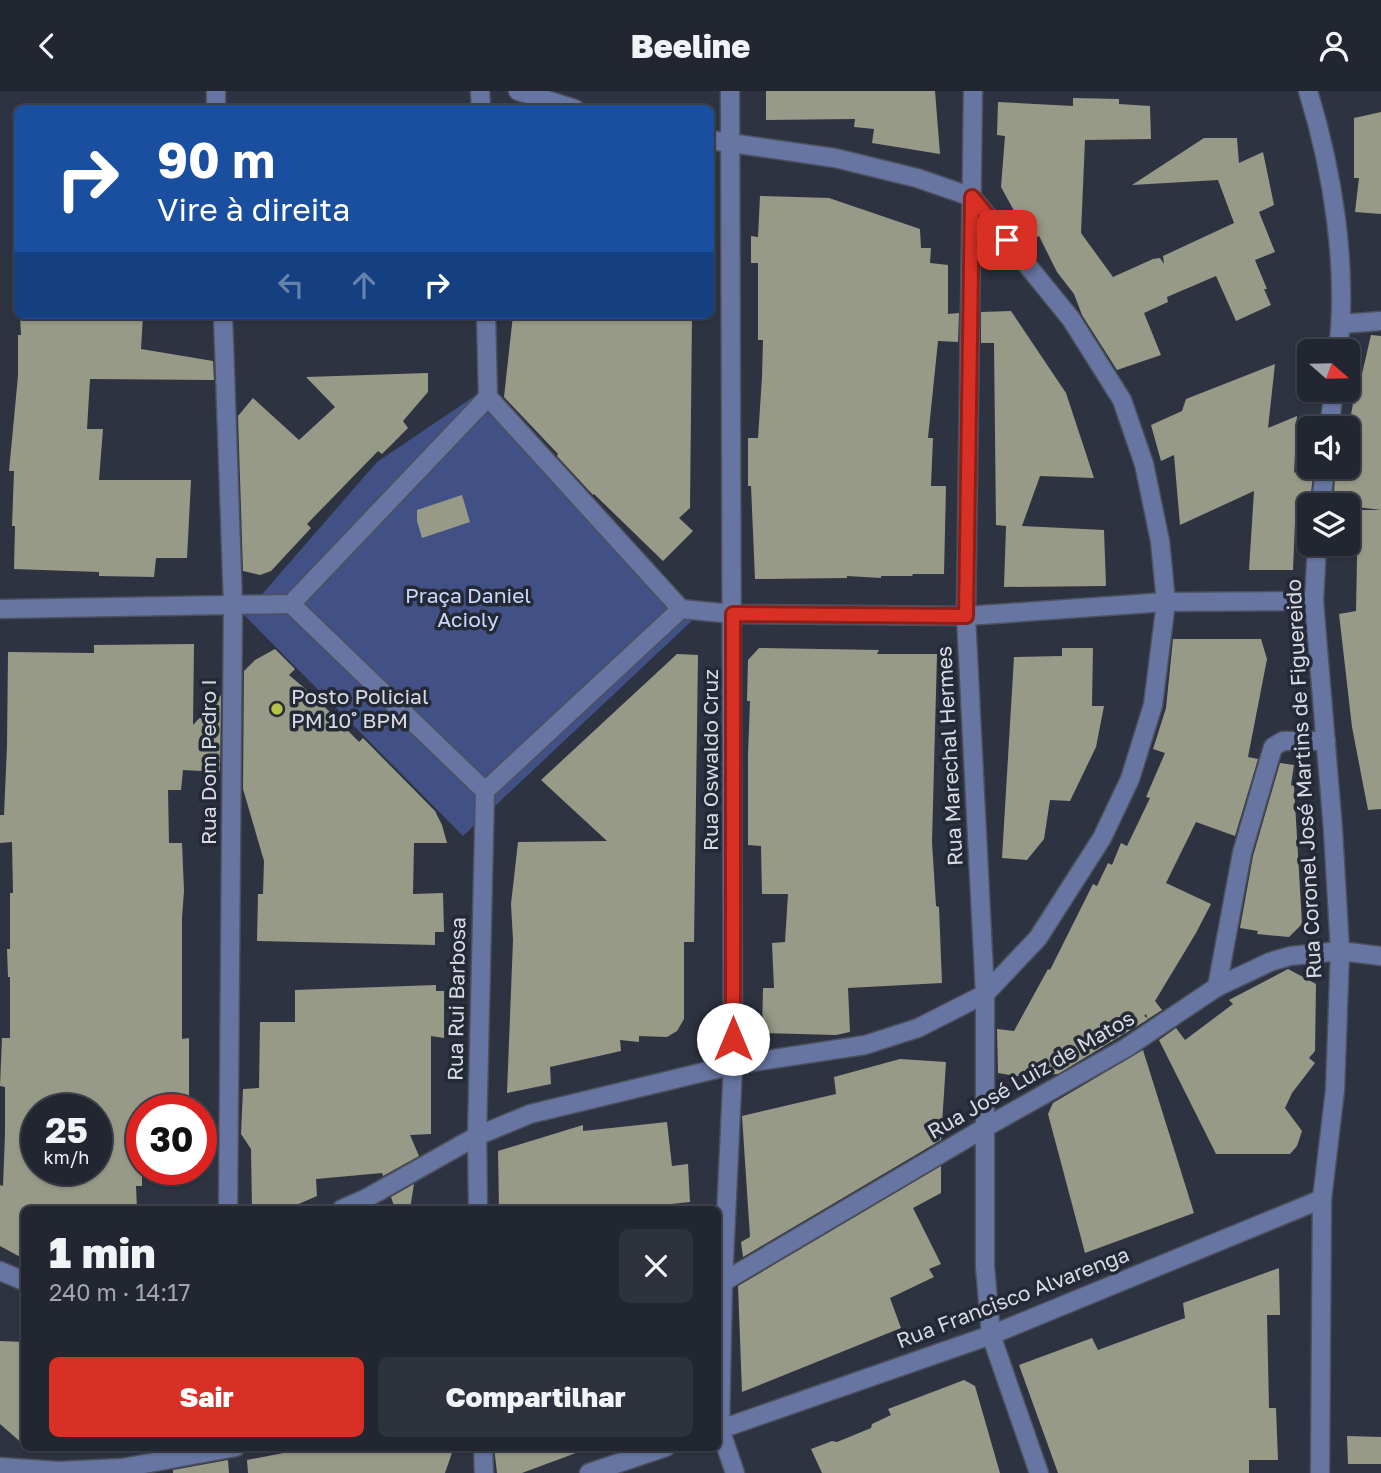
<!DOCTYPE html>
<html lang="pt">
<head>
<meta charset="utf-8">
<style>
  :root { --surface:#222631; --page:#2e323d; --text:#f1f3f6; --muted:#a2a5ab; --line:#3f434d; --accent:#d93025 }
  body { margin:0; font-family:"Golos Text",sans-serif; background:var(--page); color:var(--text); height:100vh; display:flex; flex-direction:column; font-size:26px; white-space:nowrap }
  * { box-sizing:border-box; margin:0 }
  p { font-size:23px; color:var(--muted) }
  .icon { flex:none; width:38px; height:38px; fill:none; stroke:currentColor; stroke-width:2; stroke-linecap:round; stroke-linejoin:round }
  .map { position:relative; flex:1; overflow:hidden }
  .sheet { position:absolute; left:21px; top:1115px; width:700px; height:245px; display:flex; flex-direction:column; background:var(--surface); border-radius:10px; box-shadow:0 2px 5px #0004,0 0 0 2px var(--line) }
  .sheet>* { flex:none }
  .top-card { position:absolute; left:14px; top:14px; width:700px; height:214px; border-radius:10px; box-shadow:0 2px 5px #0004,0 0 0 2px var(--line); background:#1a4fa0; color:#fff; overflow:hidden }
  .needle { width:46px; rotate:110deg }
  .fabs { position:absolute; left:1297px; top:248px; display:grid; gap:14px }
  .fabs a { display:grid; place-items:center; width:63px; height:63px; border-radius:10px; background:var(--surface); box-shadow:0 2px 5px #0004,0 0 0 2px var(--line); font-size:35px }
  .speed { position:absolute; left:21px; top:1003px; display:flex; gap:14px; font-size:35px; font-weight:700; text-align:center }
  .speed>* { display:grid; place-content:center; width:91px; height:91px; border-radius:50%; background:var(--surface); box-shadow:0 2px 5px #0004,0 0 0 2px var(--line); line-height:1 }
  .speed small { font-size:18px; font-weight:400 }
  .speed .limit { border:10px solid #d22; background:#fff; color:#111 }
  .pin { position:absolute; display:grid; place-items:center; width:60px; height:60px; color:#fff; margin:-30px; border-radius:14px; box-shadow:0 4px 10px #0006 }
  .me { position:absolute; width:77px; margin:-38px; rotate:0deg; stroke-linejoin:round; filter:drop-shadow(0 0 5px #0008) }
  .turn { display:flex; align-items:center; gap:24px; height:147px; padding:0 28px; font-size:32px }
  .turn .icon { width:91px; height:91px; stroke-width:2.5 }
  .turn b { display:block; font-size:49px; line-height:60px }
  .lanes { display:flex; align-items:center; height:66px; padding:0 28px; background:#0003; justify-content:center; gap:35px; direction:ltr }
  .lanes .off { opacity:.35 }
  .round { display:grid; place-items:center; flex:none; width:74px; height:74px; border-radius:10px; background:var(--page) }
  .overview { display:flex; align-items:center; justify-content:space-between; height:119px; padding:0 28px }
  h1 { font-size:42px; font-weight:800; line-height:52px }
  .primary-button { display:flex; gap:14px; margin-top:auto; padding:14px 28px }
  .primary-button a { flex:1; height:80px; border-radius:10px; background:var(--accent); color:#fff; font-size:28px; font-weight:800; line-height:80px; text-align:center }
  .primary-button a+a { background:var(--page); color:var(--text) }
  header { display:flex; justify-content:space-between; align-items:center; height:91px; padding:0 28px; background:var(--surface); font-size:32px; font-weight:800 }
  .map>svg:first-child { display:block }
</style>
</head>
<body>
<header><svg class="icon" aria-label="back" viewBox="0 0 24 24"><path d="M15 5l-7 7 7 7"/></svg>Beeline<svg class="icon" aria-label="person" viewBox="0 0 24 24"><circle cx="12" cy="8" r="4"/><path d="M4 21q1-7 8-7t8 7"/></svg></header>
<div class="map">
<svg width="1381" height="1382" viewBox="0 0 1381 1382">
  <rect width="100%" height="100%" fill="#2e3341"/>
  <polygon fill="#425185" points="488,296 698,524 463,745 244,524 377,371"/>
  <g fill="#989a88" fill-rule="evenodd">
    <polygon points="766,0 935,0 940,63 872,52 874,38 854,36 855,28 766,29"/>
    <polygon points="1073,7 1119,8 1119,13 1150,15 1151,48 1085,49 1081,142 1113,186 1153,168 1160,167 1164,173 1163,165 1234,132 1218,89 1132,94 1204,47 1237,47 1239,72 1263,61 1274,114 1259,121 1275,161 1255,169 1267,198 1264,198 1271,214 1236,230 1216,185 1167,206 1168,211 1144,222 1161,264 1117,279 1082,224 1074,203 1057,181 1039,145 1030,149 1001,96 1005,45 997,44 998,11 1073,15"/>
    <polygon points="1381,21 1381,123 1355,121 1359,87 1354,87 1354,27"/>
    <polygon points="760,105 829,107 920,138 921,157 931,157 930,172 948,174 948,223 959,222 958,251 938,250 928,347 933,347 931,395 946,395 944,483 913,483 912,485 881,485 881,487 847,485 847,487 755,488 751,395 748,395 748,347 758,347 762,286 763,249 758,249 758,172 751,172 751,145 758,146"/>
    <polygon points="1011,220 1066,302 1094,387 1040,385 1022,435 1104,439 1106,495 1004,496 1006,435 996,434 994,252 981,252 981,221"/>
    <polygon points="20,224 143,224 141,258 213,270 214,289 90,288 87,338 103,338 99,389 191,389 187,467 156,467 154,486 99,485 99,481 14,478 15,435 12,435 14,380 9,380 18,285 18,244 21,244"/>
    <polygon points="513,224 692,224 690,417 679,427 693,440 663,470 594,403 593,404 557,365 558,363 504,306"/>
    <polygon points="1371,244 1381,245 1381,419 1333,413 1336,376 1348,376 1348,342 1353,312 1355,313"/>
    <polygon points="1275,273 1268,337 1297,325 1294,382 1303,376 1314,376 1310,410 1296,408 1293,479 1249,479 1254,400 1180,434 1174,364 1161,370 1151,334 1182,320 1186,308"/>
    <polygon points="428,282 428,301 403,330 408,337 382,363 378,360 307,433 311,437 271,480 260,484 243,480 238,325 253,307 299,349 335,316 306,286"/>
    <polygon points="462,404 470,431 422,447 417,430 417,419"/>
    <polygon points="1358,419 1381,419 1381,718 1368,719 1352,636 1339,523 1356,520"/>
    <polygon points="1173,548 1261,548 1267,568 1248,666 1258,668 1235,745 1196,731 1166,792 1211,813 1196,842 1155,910 1162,919 1148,928 1146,923 1144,925 1148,927 1147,929 1058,983 1016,985 998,982 997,938 1014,940 1048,878 1050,879 1093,793 1097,795 1108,772 1112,774 1121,752 1127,755 1150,707 1146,706 1165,662 1153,658 1166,617"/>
    <path d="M194,553L193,634L221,604L220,681L183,679L181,699H168L169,752H182L184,800L182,827V948L189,947V1018H142V1095H136L137,1118H24V1168L0,1155V1094L3,1095L5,1043V996L0,995L2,947H10V886H8L7,858H10V802H13L12,751L0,752V724H4L7,655L8,561L94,562V554ZM37,1018H96V1078H37Z"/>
    <polygon points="759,557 879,559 877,563 937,563 932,751 936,815 939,816 942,892 848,897 850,941 836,944 762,942 763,897 774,897 772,852 785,851 788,803 762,803 761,755 748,754 748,664 750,610 747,610 748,569"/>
    <polygon points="1062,557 1093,557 1092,615 1104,615 1096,656 1070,710 1050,709 1044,748 1027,769 1002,767 1014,566 1062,565"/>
    <polygon points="275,558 295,578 289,584 316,607 359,651 363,647 435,720 442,734 447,752 414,752 413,803 443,802 444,841 435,841 435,854 257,850 258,803 263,803 264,770 243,698 244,580 255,569"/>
    <polygon points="677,563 698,564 694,851 684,851 684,928 677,940 667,946 639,945 639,951 620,949 621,960 550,976 551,993 507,1002 513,849 511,813 518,751 607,750 541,689"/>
    <polygon points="1280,672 1294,674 1291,694 1294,695 1302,833 1289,846 1257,843 1258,840 1240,837 1253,765"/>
    <polygon points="1288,878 1316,893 1315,960 1309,967 1315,972 1292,1002 1285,1017 1302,1040 1297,1055 1290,1063 1216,1063 1159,949 1176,937 1185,949 1233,913 1229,909"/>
    <polygon points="436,894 436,900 444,900 444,947 431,945 431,1043 410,1044 419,1065 383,1085 382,1082 316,1088 317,1105 287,1118 252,1118 251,1058 241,1043 243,998 259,997 260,931 295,931 295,899"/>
    <polygon points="1143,959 1194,1122 1085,1162 1048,1023 1053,1012"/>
    <polygon points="900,968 946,971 941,1049 743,1166 741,1151 750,1146 742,1025 836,1003 834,986"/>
    <polygon points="667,1031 672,1075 688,1073 690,1111 671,1113 672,1118 499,1118 498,1060 583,1034 583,1040"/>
    <polygon points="941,1075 941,1102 913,1117 941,1173 929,1178 934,1186 890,1207 901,1237 742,1301 738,1195"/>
    <polygon points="414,1093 410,1118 395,1118 391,1106"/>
    <polygon points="1279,1177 1280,1224 1267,1224 1269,1317 1276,1317 1278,1369 1249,1369 1249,1382 1058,1382 1019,1274 1092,1247 1098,1259 1185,1227 1183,1212"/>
    <polygon points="0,1250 24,1251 24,1354 0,1333"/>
    <polygon points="964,1289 975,1295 1000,1382 822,1382 811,1358 832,1350 837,1351 871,1337 872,1333 891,1324 888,1318"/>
    <polygon points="1347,1345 1381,1346 1381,1373 1348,1373"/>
    <polygon points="314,1356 454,1356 445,1382 248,1382 247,1369"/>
    <polygon points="494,1356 583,1356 584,1359 522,1382 497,1382"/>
    <polygon points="228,1369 229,1382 173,1382 173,1379"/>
  </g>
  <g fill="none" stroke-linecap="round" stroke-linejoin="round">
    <defs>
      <g id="minor">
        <polyline points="216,0 216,18"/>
        <polyline points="480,0 481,18"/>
        <polyline points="518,0 575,18"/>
        <polyline points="730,0 733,974 723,1190 720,1338 735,1382"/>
        <polyline points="973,0 966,525 985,903 985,1176 991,1244 1039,1382"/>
        <path d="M1308,0C1333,81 1348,176 1338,261"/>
        <polyline points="223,224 233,514 228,1118"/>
        <polyline points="486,224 488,306"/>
        <polyline points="1341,233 1381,230"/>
        <polygon points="488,306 681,518 485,700 291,513"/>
        <polyline points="1329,338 1334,299"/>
        <polyline points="1321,415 1325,376"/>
        <polyline points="1317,453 1314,510 1333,739 1340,860 1335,999 1322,1108 1320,1382"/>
        <polyline points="0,518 291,513"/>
        <polyline points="681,518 733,523 966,525 1166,511 1314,510"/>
        <polyline points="1217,896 1242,762 1273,656 1283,650 1326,650"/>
        <polyline points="342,1118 365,1108 477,1045 530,1023 733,974 865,954 918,937 985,903 1038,847 1102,747 1130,688 1153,614 1166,511 1160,450 1144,373 1122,309 1071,228 972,106 917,87 835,67 710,49"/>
        <polyline points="478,1118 477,1045 485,700"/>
        <polyline points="0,1180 24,1190"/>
        <polyline points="718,1194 986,1036 1126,957 1217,896 1270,871 1290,865 1340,860 1381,865"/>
        <polyline points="718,1339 991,1244 1322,1108"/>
        <polyline points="483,1356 484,1382"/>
        <polyline points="0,1376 58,1380 122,1377 236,1356"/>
        <polyline points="589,1382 666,1356"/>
      </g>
    </defs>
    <use href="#minor" stroke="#4d515e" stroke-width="21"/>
    <use href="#minor" stroke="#6675a2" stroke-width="18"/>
  </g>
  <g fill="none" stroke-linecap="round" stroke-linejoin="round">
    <defs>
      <polyline id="route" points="733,948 733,523 966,525 972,106 1007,149"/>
    </defs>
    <use href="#route" stroke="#8d1f18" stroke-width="18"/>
    <use href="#route" stroke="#d93025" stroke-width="12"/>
  </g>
  <circle fill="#b8c147" stroke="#242936" stroke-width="2.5" cx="277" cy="618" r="7"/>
  <g text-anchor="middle" stroke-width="7" stroke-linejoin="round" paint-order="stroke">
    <g font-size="21" fill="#cad6fa" stroke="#242936">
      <text x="468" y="512">Praça Daniel<tspan x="468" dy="24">Acioly</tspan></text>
    </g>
    <g font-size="21" fill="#d8dbe4" stroke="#242936" text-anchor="start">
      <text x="291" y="613">Posto Policial<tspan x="291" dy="24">PM 10˚ BPM</tspan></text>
    </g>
    <g font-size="21" fill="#d8dbe4" stroke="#242936">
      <text transform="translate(950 665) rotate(-93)" y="7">Rua Marechal Hermes</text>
      <text transform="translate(711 669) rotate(-90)" y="7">Rua Oswaldo Cruz</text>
      <text transform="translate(209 671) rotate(-90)" y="7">Rua Dom Pedro I</text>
      <text transform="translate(1304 688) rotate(-93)" y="7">Rua Coronel José Martins de Figuereido</text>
      <text transform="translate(457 908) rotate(-89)" y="7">Rua Rui Barbosa</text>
      <text transform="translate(1031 984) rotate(-30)" y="7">Rua José Luiz de Matos</text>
      <text transform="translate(1013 1207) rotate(-21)" y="7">Rua Francisco Alvarenga</text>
    </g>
  </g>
</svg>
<div class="fabs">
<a><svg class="needle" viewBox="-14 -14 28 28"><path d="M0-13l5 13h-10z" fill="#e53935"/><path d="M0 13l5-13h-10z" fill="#a2a5ab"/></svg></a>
<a><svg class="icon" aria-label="sound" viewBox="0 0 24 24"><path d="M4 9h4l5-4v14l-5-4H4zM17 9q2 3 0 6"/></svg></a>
<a><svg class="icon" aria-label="layers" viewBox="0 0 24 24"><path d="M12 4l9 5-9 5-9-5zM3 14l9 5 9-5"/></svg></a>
</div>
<div class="speed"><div>25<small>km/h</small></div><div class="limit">30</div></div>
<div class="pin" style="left:1007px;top:149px;background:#d93025"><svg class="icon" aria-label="arrive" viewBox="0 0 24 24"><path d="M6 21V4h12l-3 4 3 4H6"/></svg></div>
<svg class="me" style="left:733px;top:948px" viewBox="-20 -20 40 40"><circle r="19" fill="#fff"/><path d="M0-13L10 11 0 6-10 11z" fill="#d93025"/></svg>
<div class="top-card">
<div class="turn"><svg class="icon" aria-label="right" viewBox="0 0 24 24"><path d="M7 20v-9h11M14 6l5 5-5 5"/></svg><div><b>90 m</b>Vire à direita</div></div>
<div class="lanes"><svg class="icon off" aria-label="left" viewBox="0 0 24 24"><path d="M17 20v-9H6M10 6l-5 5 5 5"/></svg><svg class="icon off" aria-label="ahead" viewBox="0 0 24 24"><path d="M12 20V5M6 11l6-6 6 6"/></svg><svg class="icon" aria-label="right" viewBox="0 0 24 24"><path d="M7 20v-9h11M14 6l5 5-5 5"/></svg></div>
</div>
<section class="sheet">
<div class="overview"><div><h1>1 min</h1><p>240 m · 14:17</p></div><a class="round"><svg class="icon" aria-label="close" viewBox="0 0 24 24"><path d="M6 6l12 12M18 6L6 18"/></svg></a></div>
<div class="primary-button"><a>Sair</a><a>Compartilhar</a></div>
</section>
</div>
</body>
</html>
